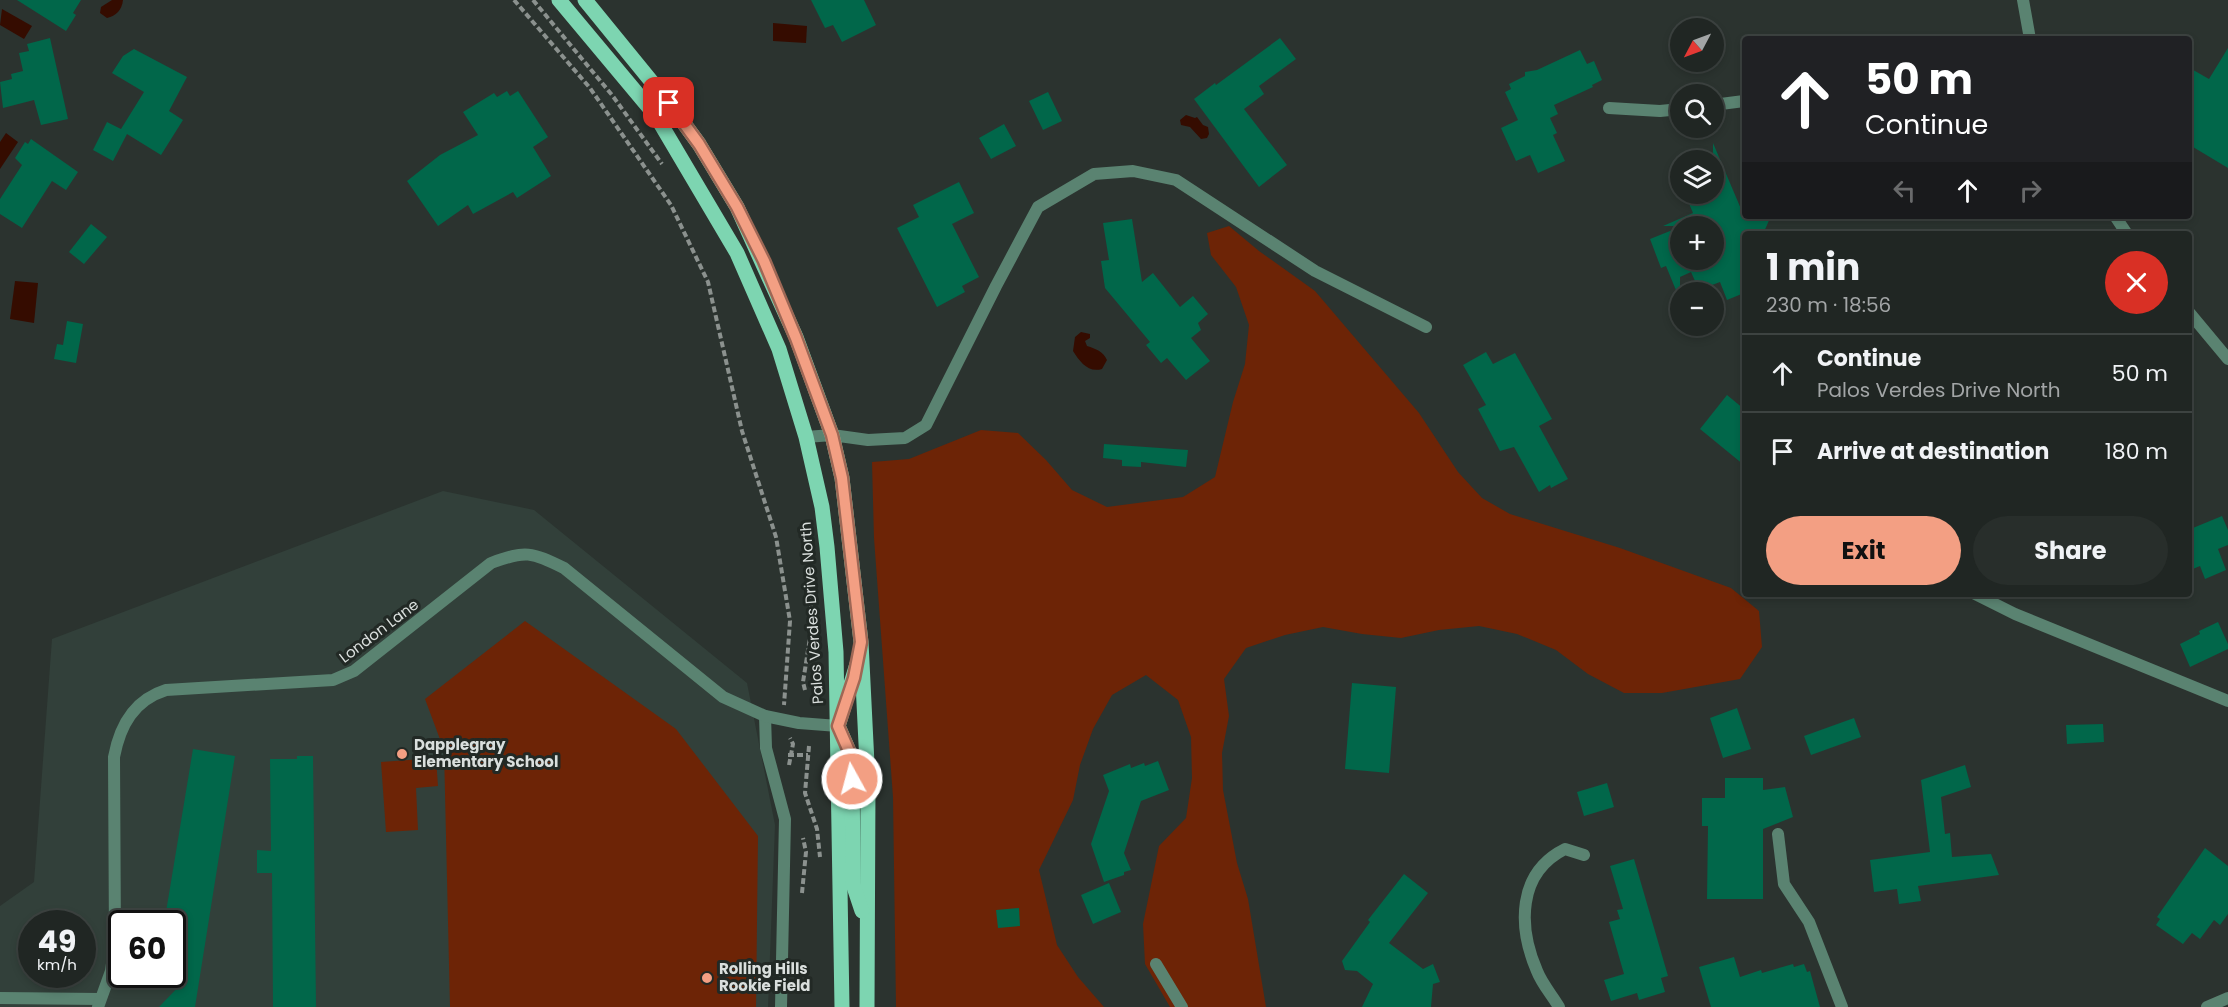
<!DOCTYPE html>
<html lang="en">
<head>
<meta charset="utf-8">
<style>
  :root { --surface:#202623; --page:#282e2b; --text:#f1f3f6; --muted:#a2a5a6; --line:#3d4341; --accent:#f39f83 }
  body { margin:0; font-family:Poppins,sans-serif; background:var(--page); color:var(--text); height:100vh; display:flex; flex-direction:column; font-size:22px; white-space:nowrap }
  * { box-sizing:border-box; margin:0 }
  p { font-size:20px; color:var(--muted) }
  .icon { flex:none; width:33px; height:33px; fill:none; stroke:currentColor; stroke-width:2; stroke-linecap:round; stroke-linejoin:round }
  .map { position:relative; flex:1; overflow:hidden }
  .sheet { position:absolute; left:1742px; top:231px; width:450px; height:366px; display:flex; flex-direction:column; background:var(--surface); border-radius:6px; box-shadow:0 3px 9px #0003,0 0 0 2px var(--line) }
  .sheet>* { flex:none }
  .top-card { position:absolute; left:1742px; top:36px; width:450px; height:183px; border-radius:6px; box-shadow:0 3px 9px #0003,0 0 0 2px var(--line); background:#202124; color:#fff; overflow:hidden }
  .needle { width:39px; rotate:229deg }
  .buttons { position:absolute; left:1670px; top:18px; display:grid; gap:12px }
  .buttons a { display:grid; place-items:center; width:54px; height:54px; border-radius:50%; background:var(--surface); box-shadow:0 3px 9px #0003,0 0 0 2px var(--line); font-size:30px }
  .speed { position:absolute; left:18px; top:910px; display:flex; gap:12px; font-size:30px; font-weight:700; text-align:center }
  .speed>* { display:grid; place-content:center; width:78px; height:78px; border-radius:50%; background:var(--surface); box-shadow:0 3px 9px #0003,0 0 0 2px var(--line); line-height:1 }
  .speed small { font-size:15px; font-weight:400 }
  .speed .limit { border:3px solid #111; border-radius:9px; background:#fff; color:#111 }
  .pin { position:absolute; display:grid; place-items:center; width:51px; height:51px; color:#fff; margin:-26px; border-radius:12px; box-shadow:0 3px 9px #0006 }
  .me { position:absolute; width:66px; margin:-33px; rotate:353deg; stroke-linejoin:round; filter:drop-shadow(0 0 4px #0008) }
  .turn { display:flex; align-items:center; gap:21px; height:126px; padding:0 24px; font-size:27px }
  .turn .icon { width:78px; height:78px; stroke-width:2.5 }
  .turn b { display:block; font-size:42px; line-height:51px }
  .lanes { display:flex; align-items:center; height:57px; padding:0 24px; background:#0003; justify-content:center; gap:30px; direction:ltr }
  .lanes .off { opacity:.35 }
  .round { display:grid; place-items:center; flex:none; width:63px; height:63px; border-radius:32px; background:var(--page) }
  .summary { display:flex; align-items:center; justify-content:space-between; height:102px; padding:0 24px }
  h1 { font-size:36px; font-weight:700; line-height:45px }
  .primary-button { display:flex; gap:12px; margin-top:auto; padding:12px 24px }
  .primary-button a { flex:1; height:69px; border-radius:36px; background:var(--accent); color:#111; font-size:24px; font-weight:700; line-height:69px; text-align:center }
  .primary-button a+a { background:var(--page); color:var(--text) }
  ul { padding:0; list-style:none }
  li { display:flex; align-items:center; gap:18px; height:78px; padding:0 24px; border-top:2px solid var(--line) }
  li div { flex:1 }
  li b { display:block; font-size:22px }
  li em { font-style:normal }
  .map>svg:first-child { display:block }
</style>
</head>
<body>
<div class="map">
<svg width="2228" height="1007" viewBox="0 0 2228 1007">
  <rect width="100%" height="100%" fill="#2b332f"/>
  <path fill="#32403a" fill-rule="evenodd" d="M443,491L534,510L747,683L775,825L768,1007H0V906L34,882L52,639ZM32,924H82V975H32ZM122,924H172V975H122Z"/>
  <g fill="#6d2406">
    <polygon points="1229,226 1259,251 1315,291 1419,413 1458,472 1482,498 1510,514 1620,548 1731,588 1759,611 1762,647 1740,679 1662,693 1624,693 1588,674 1556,650 1517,634 1479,626 1439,630 1401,638 1362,634 1323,627 1285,635 1246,648 1224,679 1229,716 1222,753 1223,790 1237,863 1248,899 1266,1007 1170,1007 1145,964 1143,924 1159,846 1186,818 1192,778 1191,737 1178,700 1146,675 1112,695 1093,729 1080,765 1073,800 1039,870 1057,945 1078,977 1104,1007 896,1007 893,797 874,538 872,462 909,459 981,430 1018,433 1046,460 1072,490 1107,507 1183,497 1215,477 1233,402 1245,364 1249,325 1236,287 1211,255 1207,233"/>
    <polygon points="525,621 676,729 758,836 756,1007 450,1007 444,750 425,699"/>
    <polygon points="436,758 438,786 416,788 418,830 386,832 381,762"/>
  </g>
  <g fill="#350c00">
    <path d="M112,0H123C122,10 116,16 107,18L100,13L101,7Z"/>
    <polygon points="2,9 32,26 24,39 0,25"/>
    <polygon points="773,23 807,26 806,43 773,41"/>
    <polygon points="1186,115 1195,118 1197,117 1203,125 1208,127 1209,134 1207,138 1201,139 1190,127 1181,125 1180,120"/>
    <polygon points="6,133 18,142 0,169 0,142"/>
    <polygon points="15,281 38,283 34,323 10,319"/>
    <path d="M1081,332L1090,334V338L1085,341L1087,346C1096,349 1103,351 1107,360L1102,369C1088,373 1080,362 1073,351L1075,337Z"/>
  </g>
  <g fill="#01674a">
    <polygon points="17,0 81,0 73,13 76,15 66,31"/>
    <polygon points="811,0 864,0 876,25 842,42 833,25 825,28"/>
    <polygon points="50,38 68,119 41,125 34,100 3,108 0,82 12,79 11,74 23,71 19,53 29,51 27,44"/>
    <polygon points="1280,38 1296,59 1259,86 1264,94 1244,109 1287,165 1259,187 1194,99 1215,83 1216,85"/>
    <polygon points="2228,48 2228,168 2188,144 2188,67 2209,79"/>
    <polygon points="134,49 187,77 169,111 183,120 161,155 127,134 113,161 93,150 107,122 121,129 144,92 112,73 123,56"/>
    <polygon points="1580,50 1587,64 1594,61 1602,80 1592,85 1593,87 1554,105 1558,114 1550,118 1557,133 1553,135 1565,161 1538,173 1530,155 1516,161 1501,128 1518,120 1505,92 1511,89 1509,84 1525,76 1525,72 1537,70"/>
    <polygon points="507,91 510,96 518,91 548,137 533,147 551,176 517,198 513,192 473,214 468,205 438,226 407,181 440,155 478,135 463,112 494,93 497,97"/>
    <polygon points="1048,92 1062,121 1043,130 1029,101"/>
    <polygon points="1004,124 1016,146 991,159 979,138"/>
    <polygon points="31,139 78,172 66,190 52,181 22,228 0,214 0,199 22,165 15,158 25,142 28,144"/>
    <polygon points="1713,143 1744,216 1771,216 1763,234 1744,234 1744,293 1727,300 1720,282 1699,290 1691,272 1680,277 1680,300 1666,266 1661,268 1650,239 1680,227 1680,260 1713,260 1713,226 1663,226 1693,213 1685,194 1713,194"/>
    <polygon points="959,182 974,213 952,224 979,277 962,286 965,292 937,307 897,228 919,217 913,205"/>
    <polygon points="1132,219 1142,282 1153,273 1180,307 1193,296 1208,314 1198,323 1201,330 1191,338 1210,361 1186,380 1167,358 1161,363 1146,345 1150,342 1105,288 1101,261 1109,260 1103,223"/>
    <polygon points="91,224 107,237 84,264 69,252"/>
    <polygon points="67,321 83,324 76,363 54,359 57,344 63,345"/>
    <polygon points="1486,352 1493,364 1515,353 1552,419 1539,426 1568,479 1551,488 1550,485 1539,492 1514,447 1500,451 1478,409 1486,405 1463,365"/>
    <polygon points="1727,395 1744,409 1744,465 1700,429"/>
    <polygon points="1104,444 1188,450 1186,467 1141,462 1141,467 1122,466 1122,460 1103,458"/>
    <polygon points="2222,516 2228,530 2228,545 2218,549 2226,570 2205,579 2200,566 2188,571 2188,530"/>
    <polygon points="2218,622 2228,644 2228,649 2190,667 2180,644 2200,634 2199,631"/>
    <polygon points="1352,683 1396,687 1389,773 1345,769"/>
    <polygon points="1737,708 1751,749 1723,758 1710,718"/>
    <polygon points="1854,718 1861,737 1811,755 1804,736"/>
    <polygon points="2103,724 2104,742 2067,744 2066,725"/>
    <polygon points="193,749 235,756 195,1007 159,1007 184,981 172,979 172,924 164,924"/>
    <polygon points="297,756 313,756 316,1007 273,1007 272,873 257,873 257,850 271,851 270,759 297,759"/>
    <polygon points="1158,761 1169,790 1141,801 1124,853 1131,870 1124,872 1124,875 1104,882 1091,844 1109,791 1103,775 1130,764 1131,768 1144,763 1145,766"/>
    <polygon points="1965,765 1971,787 1941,797 1945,834 1950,833 1952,857 1991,854 1999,875 1918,886 1921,901 1899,904 1897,889 1874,892 1870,860 1930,852 1921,780"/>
    <polygon points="1725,778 1763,778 1763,790 1785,787 1793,817 1763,829 1763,899 1707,899 1708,826 1702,826 1702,798 1725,798"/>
    <polygon points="1607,783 1614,807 1584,816 1577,792"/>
    <polygon points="2205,848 2228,866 2228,914 2220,925 2214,920 2200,939 2192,933 2183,944 2156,925 2160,919 2157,917"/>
    <polygon points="1634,859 1668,976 1661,978 1665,992 1639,1000 1637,993 1611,1001 1604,980 1624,974 1609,922 1620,919 1617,910 1623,909 1610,866"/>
    <polygon points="1404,874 1428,893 1389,943 1423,969 1433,964 1440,982 1433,984 1431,1007 1362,1007 1373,984 1357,971 1345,970 1342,961 1370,922 1368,920"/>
    <polygon points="1109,883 1121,912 1093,924 1081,895"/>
    <polygon points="1019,908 1020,926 998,928 996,910"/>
    <polygon points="1734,957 1740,977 1761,970 1762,973 1793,964 1794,967 1804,964 1807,972 1810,971 1820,1007 1711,1007 1699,967"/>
  </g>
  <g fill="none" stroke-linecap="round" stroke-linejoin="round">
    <g stroke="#8b918e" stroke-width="4" stroke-dasharray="6 3" stroke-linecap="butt">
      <polyline points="514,0 590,88 671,205 708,282 742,431 776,537 790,621 784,705"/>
      <polyline points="533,0 612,95 662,164"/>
      <polyline points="805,690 803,682 812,625 810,584"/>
      <polyline points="809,746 805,793 817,829 820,857"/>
      <polyline points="788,755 808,755"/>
      <polyline points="789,765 793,744 790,738"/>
      <polyline points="802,893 806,852 803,838"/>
    </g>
    <g stroke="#5a8371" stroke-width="12">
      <polyline points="1713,105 1744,101"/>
      <polyline points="1609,108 1660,111 1680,109"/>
      <polyline points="806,437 832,435 868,440 905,438 926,425 996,286 1038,207 1094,174 1133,171 1176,180 1315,271 1426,327"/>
      <polyline points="765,716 766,748 785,819 781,1007"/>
      <polyline points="1778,834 1784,884 1809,922 1842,1007"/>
      <polyline points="1156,964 1182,1007"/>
      <polyline points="0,998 100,999"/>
      <path d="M98,1007L111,971L115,941L114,757C120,725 134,700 166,690L333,680L354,671L491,563C526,550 531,552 564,568L723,697L765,716L799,723L838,726"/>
      <path d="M1559,1007C1552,995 1542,984 1537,971C1518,927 1517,873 1565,849L1584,855"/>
    </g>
    <g stroke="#5a8371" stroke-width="12">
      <polyline points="2023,0 2030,39"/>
      <polyline points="2115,216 2127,234"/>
      <polyline points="2188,311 2228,359"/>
      <polyline points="1975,594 2015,614 2228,701"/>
      <polyline points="2207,1007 2228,998"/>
    </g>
    <g stroke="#7dd5b1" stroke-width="15">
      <polyline points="559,0 656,116 737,253 779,349 806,437 822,507 827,547 836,652 842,1007"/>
      <polyline points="585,0 669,103 699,144 737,207 796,337 832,435 842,478 861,642 868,784 867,1007"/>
      <polyline points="857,664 838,726 852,758 853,884 862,911"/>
    </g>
  </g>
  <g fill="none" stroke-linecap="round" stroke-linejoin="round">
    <defs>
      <polyline id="route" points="669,103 699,144 737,207 764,261 796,338 832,435 842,478 861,642 854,678 838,726 852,758 852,779"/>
    </defs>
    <use href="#route" stroke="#9e6755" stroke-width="15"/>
    <use href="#route" stroke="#f39f83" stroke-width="10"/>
  </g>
  <g fill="#f39f83" stroke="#222925" stroke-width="2">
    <circle cx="402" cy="754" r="6"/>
    <circle cx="707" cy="978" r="6"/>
  </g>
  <g text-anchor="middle" stroke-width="6" stroke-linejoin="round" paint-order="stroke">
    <g font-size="15" fill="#dadfdd" stroke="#222925">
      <text transform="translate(812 613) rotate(-94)" y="5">Palos Verdes Drive North</text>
      <text transform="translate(379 631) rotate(-37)" y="5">London Lane</text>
    </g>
    <g font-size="15" font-weight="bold" fill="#dadfdd" stroke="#222925" text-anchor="start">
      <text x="414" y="750">Dapplegray<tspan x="414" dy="17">Elementary School</tspan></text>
      <text x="719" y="974">Rolling Hills<tspan x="719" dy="17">Rookie Field</tspan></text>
    </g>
  </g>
</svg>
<div class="buttons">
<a><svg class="needle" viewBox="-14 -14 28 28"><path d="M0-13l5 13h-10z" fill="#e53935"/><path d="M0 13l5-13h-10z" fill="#a2a5a6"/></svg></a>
<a><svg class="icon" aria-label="search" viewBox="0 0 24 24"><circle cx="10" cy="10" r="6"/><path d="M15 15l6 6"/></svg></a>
<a><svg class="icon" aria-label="layers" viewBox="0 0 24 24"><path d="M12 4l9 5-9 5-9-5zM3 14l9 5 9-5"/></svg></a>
<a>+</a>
<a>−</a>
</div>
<div class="speed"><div>49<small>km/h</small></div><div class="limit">60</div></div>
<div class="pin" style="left:669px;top:103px;background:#d93025"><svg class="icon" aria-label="arrive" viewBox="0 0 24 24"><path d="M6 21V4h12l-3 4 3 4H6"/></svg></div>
<svg class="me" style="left:852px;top:779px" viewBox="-20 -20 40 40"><circle r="17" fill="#f39f83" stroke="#fff" stroke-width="3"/><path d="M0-11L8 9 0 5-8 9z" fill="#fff"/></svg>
<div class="top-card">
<div class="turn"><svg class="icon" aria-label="ahead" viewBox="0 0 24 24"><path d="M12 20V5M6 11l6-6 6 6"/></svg><div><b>50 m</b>Continue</div></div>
<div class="lanes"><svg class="icon off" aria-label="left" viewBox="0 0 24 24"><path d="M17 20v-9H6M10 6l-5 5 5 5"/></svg><svg class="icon" aria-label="ahead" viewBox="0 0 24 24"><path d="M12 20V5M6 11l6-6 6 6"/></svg><svg class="icon off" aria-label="right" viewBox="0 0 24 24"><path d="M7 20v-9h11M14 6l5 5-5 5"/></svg></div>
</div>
<section class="sheet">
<div class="summary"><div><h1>1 min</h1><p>230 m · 18:56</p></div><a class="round" style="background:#d93025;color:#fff"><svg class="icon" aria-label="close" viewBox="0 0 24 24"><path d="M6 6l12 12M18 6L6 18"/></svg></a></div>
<ul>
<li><svg class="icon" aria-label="ahead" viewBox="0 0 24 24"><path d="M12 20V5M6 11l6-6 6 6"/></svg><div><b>Continue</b><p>Palos Verdes Drive North</p></div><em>50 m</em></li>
<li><svg class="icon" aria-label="arrive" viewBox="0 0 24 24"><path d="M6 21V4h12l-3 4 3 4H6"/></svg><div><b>Arrive at destination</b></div><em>180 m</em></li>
</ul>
<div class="primary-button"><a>Exit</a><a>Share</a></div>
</section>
</div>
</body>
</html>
